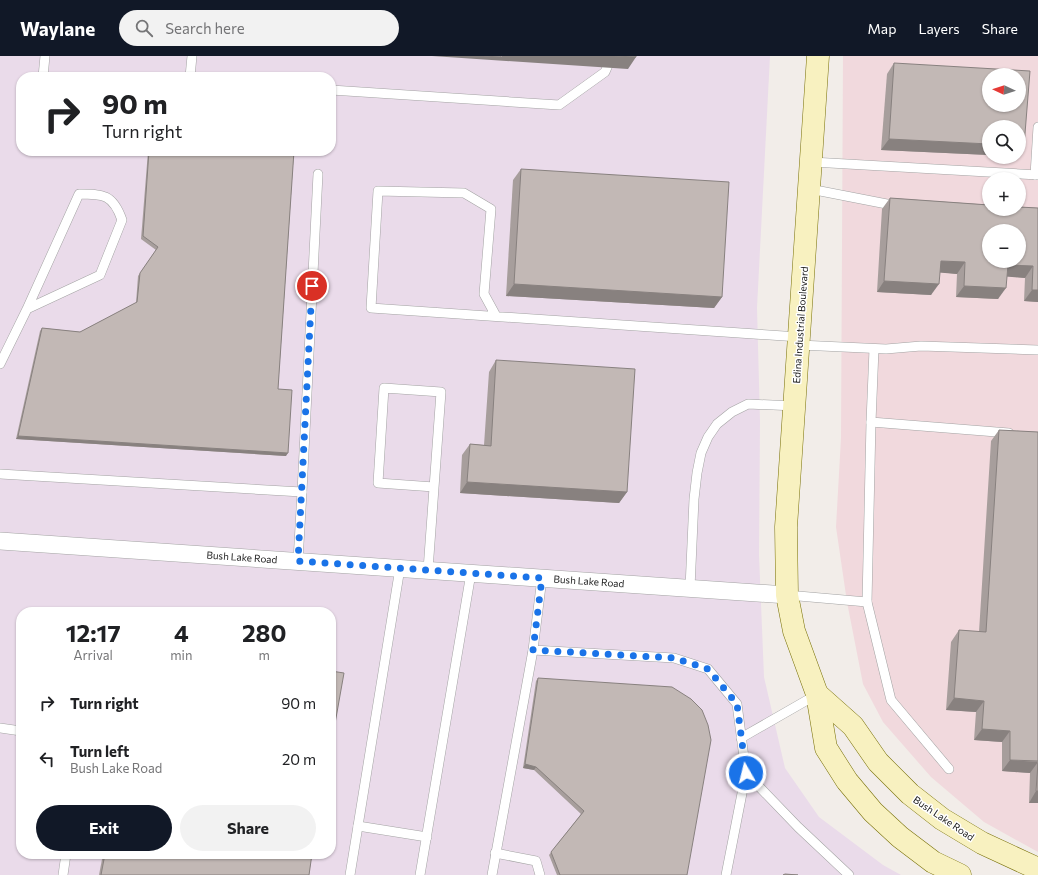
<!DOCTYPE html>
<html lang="en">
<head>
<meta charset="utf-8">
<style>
  :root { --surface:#fff; --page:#f2f2f2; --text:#202124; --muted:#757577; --accent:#111827 }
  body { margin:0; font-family:Commissioner,sans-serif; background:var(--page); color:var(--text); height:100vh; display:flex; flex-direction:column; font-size:15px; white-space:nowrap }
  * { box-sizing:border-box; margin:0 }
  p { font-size:13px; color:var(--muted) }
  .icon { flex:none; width:22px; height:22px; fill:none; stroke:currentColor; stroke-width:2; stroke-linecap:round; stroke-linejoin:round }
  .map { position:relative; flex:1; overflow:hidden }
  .drawer { position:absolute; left:16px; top:551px; width:320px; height:252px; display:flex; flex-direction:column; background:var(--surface); border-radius:16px; box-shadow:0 1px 3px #0004 }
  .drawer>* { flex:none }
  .top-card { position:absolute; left:16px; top:16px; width:320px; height:84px; border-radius:16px; box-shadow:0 1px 3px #0004; background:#fff; color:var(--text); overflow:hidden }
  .needle { width:26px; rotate:274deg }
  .controls { position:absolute; left:982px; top:12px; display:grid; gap:8px }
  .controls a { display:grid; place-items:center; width:44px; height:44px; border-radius:50%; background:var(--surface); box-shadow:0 1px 3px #0004; font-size:20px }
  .pin { position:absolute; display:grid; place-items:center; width:34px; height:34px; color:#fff; margin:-17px; border:2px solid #fff; border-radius:50%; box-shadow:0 1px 4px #0007 }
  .me { position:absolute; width:44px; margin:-22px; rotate:352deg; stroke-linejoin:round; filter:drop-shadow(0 0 3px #0008) }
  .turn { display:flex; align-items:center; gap:14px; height:84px; padding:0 20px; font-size:18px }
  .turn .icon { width:52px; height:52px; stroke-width:2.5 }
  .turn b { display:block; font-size:28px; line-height:34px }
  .eta { display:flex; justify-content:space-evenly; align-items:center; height:68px; text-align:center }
  .eta b { font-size:24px; font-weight:700; line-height:28px }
  .button { display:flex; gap:8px; margin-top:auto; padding:8px 20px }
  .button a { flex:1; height:46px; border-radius:24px; background:var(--accent); color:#fff; font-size:16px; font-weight:700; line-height:46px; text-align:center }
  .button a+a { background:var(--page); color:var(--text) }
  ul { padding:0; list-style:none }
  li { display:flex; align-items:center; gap:12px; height:56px; padding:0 20px }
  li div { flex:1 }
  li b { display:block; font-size:15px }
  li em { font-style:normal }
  header { display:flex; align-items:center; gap:24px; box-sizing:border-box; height:56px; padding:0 20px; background:var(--accent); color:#fff }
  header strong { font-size:19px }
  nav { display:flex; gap:22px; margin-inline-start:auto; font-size:14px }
  .search { width:280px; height:36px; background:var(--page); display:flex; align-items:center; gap:10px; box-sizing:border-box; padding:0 14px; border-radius:22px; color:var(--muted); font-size:15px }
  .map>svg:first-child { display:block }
</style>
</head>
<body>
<header>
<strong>Waylane</strong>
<div class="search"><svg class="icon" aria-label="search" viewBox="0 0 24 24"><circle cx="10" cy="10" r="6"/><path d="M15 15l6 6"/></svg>Search here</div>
<nav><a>Map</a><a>Layers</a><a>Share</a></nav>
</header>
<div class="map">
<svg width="1038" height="819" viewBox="0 0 1038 819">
  <rect width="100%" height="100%" fill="#f2ede9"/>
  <path fill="#f1d9dd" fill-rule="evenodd" d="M843,0H1038V796L984,766L931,721L883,666L863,628L847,546L836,471L841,382ZM989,19H1019V49H989ZM989,71H1019V101H989ZM989,123H1019V153H989ZM989,175H1019V205H989Z"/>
  <path fill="#eadbea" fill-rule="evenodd" d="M0,0H770L757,252L760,365L759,499L764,621L785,712L819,761L883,809L901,819H0ZM21,21H331V95H21ZM21,556H331V798H21Z"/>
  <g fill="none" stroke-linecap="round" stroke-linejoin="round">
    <defs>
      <g id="lane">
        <polyline points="43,21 45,0"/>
        <polyline points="190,21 192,0"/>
        <polyline points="331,34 559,49 605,16 612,0"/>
        <polyline points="812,106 1038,119"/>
        <polyline points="1035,119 1038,71"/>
        <polyline points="810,133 897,150"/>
        <polyline points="496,260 484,238 491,153 464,137 378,135 371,252 799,281"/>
        <polyline points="799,289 886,293 921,290 1038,294"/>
        <polyline points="874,293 871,366 1009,377"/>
        <path d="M0,308L27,253L79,138C103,138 113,138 122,164L100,219L27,253"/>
        <polyline points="871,366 867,546 891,644 949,713"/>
        <polyline points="0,418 302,436 318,118"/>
        <polyline points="298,505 302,436"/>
        <polyline points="428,514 441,336 384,332 378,427 434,431"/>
        <polyline points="542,522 533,594 674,602 708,613 737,648 746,717"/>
        <polyline points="690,532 694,443 697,417 701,397 708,381 717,368 732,356 748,348 795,350"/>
        <polyline points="787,539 867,546"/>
        <polyline points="0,672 21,675"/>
        <polyline points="741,682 816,639"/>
        <polyline points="358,770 427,781"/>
        <polyline points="495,797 536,805 540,819"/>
        <polyline points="63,819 66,798"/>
        <polyline points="350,819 400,512"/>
        <polyline points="420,819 471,517"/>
        <polyline points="492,819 533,594"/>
        <polyline points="726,819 746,717 798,771 849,819"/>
      </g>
      <polyline id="street" points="0,485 787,539"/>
      <g id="secondary">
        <polyline points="818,0 786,471 787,539 794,575 817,638 826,692 847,725 873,756 900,781 933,806 960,819"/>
        <polyline points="817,638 853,670 878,706 910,738 942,763 982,787 1038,813"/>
      </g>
    </defs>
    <use href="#lane" stroke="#a3a3a3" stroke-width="10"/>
    <use href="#street" stroke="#a3a3a3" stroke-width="18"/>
    <use href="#secondary" stroke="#797108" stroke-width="23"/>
    <use href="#lane" stroke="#fff" stroke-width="9"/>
    <use href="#street" stroke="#fff" stroke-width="17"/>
    <use href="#secondary" stroke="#f8f1c0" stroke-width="22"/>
  </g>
  <g fill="#a79e9c">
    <polygon points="894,7 989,71 989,99 881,94 887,18"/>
    <polygon points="148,95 294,95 278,333 286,400 16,383 40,275 42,272 80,276 136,247 138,220 156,194 141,183"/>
    <polygon points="521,113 722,241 714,252 506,240 513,124"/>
    <polygon points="890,142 1038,152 1038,246 1024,245 1025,222 1007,220 998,243 956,241 957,218 940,216 931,239 877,236 882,153"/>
    <polygon points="496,304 627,436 619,447 460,437 462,399 470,388 484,389 489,316"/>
    <polygon points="999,374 1038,376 1038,747 1029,747 1030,717 1002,715 1002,686 974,684 976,656 946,654 951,586 959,574 979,576 991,385"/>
    <polygon points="538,622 687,819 557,819 549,799 581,758 534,714 523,712 536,625"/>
    <polygon points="103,798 312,798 309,819 99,819"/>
  </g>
  <g fill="#88817f">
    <polygon points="432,0 483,0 501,1 502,0 614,0 636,1 628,13"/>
    <polygon points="889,83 989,88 989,99 881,94"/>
    <polygon points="1019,89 1024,90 1019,97"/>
    <polygon points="941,205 965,206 957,218 933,216"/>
    <polygon points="1008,209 1033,210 1025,222 1000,220"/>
    <polygon points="884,225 939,228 931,239 877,236"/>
    <polygon points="514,228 722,241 714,252 506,240"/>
    <polygon points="964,230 1006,232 998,243 956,241"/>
    <polygon points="1032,234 1038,234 1038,246 1024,245"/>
    <polygon points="18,380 288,397 286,400 16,383"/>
    <polygon points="467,426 627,436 619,447 460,437"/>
    <polygon points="954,642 984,645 976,656 946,654"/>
    <polygon points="982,673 1010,675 1002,686 974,684"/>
    <polygon points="1010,704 1038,706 1030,717 1002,715"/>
    <polygon points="525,708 536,711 534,714 523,712"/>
    <polygon points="1036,735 1038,735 1038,747 1029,747"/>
  </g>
  <g fill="#c2b8b5" stroke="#88817f" fill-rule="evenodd">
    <polygon points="483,0 501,0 501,1"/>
    <polygon points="614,0 636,0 636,1"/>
    <path d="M894,7L1030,15L1024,90L1019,89V71H989V88L889,83ZM989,19H1019V49H989Z"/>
    <polygon points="149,95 294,95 278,333 292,334 288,397 18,380 42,272 80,276 137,246 140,217 158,191 143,180"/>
    <polygon points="521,113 729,126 722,241 514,228"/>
    <path d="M890,142L989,149V153H1019V151L1038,152V234H1032L1033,210L1008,209L1006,232L964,230L965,206L941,205L939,228L884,225ZM989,175H1019V205H989Z"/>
    <polygon points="496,304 635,313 627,436 467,426 470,388 491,390"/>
    <polygon points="999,374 1038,376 1038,705 1010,704 1010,675 982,673 984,645 954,642 959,574 986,576"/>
    <polygon points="331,615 344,617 331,690"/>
    <polygon points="538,622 672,631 691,643 702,654 708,669 711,684 687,819 560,819 551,796 584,755 536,711 525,708"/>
    <polygon points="1038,707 1038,735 1036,735"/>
    <polygon points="105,798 312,798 309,819 101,819"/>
    <polygon points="785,818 798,819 783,819"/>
  </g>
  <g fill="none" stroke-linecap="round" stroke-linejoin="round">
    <polyline stroke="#1a73e8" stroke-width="7" stroke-dasharray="0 12.6" points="312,230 298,505 542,522 533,594 674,602 708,613 737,648 746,717"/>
  </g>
  <g text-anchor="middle" stroke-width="3" stroke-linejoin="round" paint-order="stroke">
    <g font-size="10" fill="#222" stroke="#fff">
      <text transform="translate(800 269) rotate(-86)" y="4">Edina Industrial Boulevard</text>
      <text transform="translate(242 501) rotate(4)" y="4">Bush Lake Road</text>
      <text transform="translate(589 525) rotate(4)" y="4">Bush Lake Road</text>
      <text transform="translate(944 762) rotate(34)" y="4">Bush Lake Road</text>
    </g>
  </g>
</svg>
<div class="controls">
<a><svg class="needle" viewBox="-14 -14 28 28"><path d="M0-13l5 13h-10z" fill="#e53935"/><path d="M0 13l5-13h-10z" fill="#757577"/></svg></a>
<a><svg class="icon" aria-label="search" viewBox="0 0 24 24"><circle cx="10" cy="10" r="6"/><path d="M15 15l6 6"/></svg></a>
<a>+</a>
<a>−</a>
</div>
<div class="pin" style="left:312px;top:230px;background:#d93025"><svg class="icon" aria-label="arrive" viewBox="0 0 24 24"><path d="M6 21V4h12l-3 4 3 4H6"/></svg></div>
<svg class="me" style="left:746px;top:717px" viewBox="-20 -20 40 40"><circle r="17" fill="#1a73e8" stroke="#fff" stroke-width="3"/><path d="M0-11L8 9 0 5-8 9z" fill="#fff"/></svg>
<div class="top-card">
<div class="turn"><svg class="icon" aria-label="right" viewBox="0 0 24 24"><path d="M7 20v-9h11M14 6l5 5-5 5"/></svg><div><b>90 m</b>Turn right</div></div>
</div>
<section class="drawer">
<div class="eta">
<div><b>12:17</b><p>Arrival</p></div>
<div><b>4</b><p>min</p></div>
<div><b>280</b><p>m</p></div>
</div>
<ul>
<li><svg class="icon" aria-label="right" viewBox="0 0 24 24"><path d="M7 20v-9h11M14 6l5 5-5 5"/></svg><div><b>Turn right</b></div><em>90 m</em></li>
<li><svg class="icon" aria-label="left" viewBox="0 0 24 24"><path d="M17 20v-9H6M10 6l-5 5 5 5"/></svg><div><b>Turn left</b><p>Bush Lake Road</p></div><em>20 m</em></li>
</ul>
<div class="button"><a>Exit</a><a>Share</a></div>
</section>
</div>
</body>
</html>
